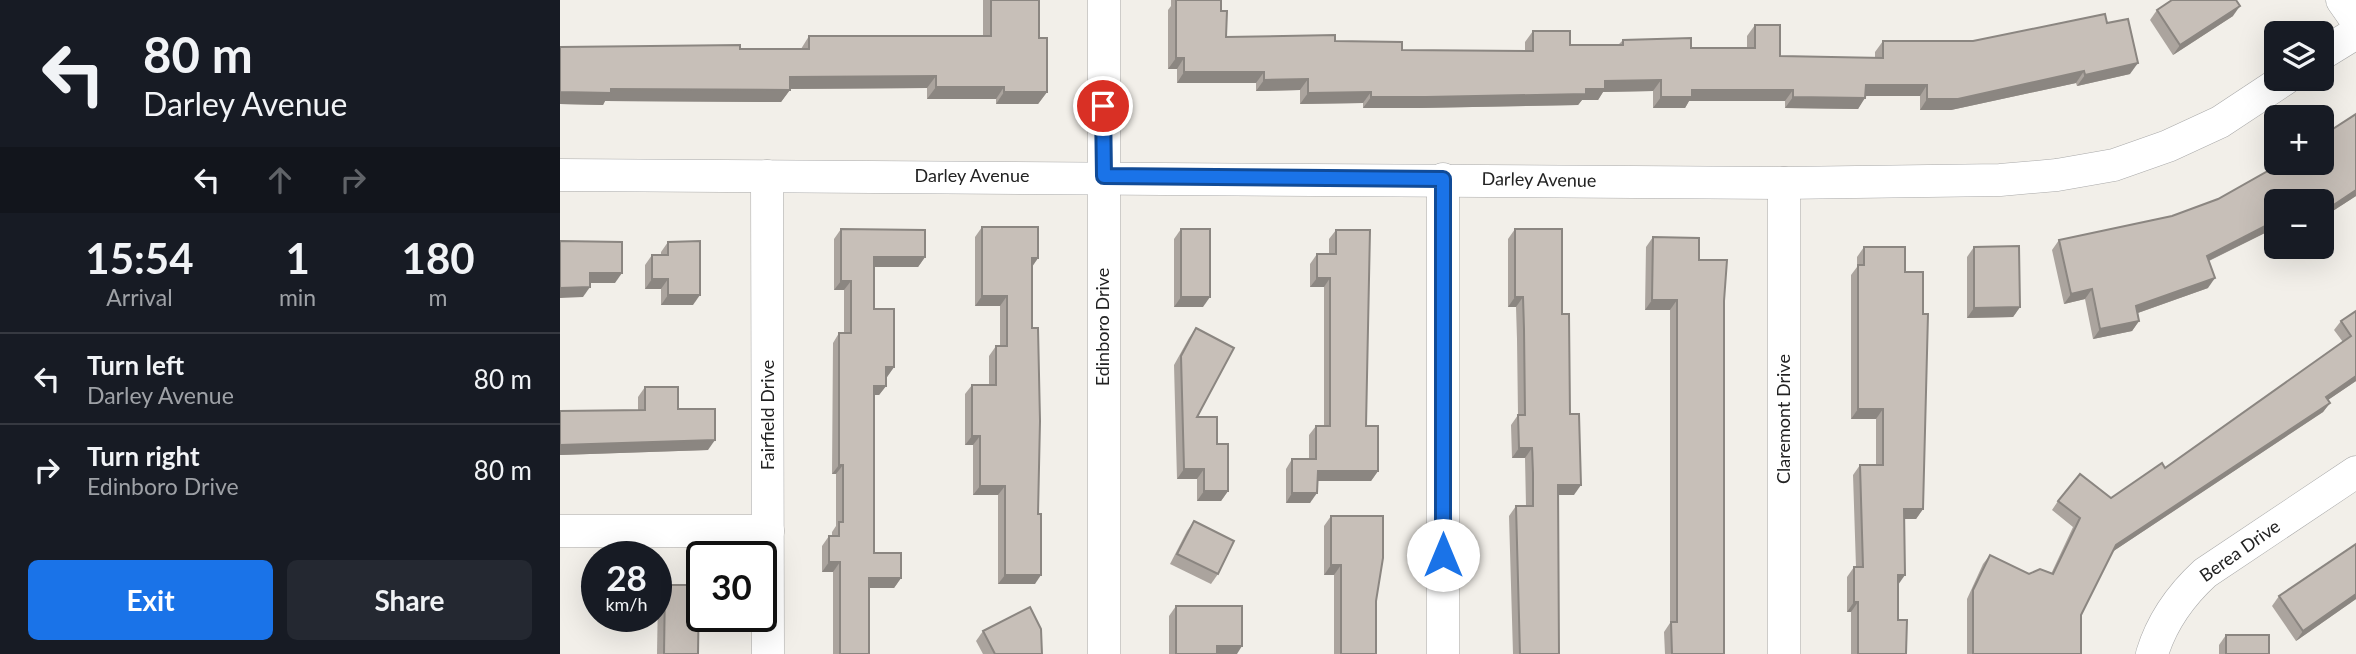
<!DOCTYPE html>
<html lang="en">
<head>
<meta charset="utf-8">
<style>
  :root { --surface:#171b24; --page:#242831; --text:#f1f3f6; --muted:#9ea1a6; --line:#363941; --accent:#1a73e8 }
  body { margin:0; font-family:Lato,sans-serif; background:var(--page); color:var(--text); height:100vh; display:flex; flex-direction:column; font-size:26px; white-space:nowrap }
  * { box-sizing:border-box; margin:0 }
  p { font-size:23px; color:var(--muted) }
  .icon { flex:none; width:38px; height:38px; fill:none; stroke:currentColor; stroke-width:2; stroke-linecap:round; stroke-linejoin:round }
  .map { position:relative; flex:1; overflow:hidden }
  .drawer { display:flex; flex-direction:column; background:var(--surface); width:560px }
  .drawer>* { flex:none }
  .guide { background:#171b24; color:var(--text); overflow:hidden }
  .fabs { position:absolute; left:1704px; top:21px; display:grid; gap:14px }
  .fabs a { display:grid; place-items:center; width:70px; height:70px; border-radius:10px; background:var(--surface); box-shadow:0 7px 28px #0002; font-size:35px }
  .speed { position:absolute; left:21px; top:541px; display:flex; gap:14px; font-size:35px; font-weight:700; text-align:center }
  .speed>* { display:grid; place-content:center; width:91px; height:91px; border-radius:50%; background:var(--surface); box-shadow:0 7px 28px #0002; line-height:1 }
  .speed small { font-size:18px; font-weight:400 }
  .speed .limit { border:4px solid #111; border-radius:10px; background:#fff; color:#111 }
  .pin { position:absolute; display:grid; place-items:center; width:60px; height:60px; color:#fff; margin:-30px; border:4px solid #fff; border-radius:50%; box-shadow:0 2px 7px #0007 }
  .me { position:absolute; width:77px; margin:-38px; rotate:0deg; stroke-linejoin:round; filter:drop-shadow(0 0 5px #0008) }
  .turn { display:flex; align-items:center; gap:24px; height:147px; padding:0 28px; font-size:32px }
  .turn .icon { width:91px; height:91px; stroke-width:2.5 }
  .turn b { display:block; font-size:49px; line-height:60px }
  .lanes { display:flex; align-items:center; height:66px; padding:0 28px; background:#0003; justify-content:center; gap:35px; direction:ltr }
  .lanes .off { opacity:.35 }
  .eta { display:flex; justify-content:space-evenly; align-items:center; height:119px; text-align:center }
  .eta b { font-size:42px; font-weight:700; line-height:49px }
  .primary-button { display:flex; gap:14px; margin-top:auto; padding:14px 28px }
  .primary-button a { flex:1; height:80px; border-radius:10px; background:var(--accent); color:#fff; font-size:28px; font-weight:700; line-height:80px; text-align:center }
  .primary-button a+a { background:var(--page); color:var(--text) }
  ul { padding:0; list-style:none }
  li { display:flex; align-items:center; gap:21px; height:91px; padding:0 28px; border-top:2px solid var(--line) }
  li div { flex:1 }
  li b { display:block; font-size:26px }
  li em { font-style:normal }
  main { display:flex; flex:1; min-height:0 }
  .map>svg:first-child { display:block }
</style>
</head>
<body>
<main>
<section class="drawer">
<div class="guide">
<div class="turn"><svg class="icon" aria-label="left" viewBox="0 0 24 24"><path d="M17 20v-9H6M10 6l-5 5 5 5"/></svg><div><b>80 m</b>Darley Avenue</div></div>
<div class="lanes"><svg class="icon" aria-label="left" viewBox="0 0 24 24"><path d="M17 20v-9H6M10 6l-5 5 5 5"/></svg><svg class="icon off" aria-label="ahead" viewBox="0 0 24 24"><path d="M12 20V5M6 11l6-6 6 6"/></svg><svg class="icon off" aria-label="right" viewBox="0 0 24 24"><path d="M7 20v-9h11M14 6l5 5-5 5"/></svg></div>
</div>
<div class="eta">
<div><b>15:54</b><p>Arrival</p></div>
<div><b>1</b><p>min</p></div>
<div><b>180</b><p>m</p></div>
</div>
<ul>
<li><svg class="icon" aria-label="left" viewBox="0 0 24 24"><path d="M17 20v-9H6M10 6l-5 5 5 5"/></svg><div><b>Turn left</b><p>Darley Avenue</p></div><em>80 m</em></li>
<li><svg class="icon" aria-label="right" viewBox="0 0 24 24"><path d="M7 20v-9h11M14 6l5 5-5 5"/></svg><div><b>Turn right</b><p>Edinboro Drive</p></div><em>80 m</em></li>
</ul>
<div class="primary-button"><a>Exit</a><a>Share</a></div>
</section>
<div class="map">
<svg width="1796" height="654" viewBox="0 0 1796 654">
  <rect width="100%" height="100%" fill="#f2efe9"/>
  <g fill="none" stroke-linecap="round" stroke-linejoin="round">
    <defs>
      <g id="minor">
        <polyline points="544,0 544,654"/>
        <polyline points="1782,0 1796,20"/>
        <polyline points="1762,54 1796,33"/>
        <polyline points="0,175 1224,183 1440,180 1497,175 1554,165 1608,146 1660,122 1725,79"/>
        <polyline points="207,176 208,654"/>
        <polyline points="883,179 883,654"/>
        <polyline points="0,531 208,531"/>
        <polyline points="1224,654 1224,183"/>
        <path d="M1592,654C1602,621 1620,596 1645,573L1796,472"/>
      </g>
    </defs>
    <use href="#minor" stroke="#a9a9a9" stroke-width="33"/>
    <use href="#minor" stroke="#fff" stroke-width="32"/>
  </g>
  <g fill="#aba49e">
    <polygon points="423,0 479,0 479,38 487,92 478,104 436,104 436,99 367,99 367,88 230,89 221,102 45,101 43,105 0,104 180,49 241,49 249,36 423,36"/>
    <polygon points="611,0 661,0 661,11 666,37 775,41 842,50 965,51 965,42 973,31 1010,45 1058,45 1063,40 1131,48 1187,48 1187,36 1195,25 1220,56 1315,58 1315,52 1323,41 1413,41 1547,23 1570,74 1517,86 1516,83 1391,110 1360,110 1360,96 1305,96 1298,109 1225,108 1225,101 1129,101 1125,108 1093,108 1093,91 1043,92 1038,100 1022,100 1018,105 859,108 803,108 803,103 740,104 740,90 696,91 696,83 617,83 617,69 608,69 608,10 611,6"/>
    <polygon points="1597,10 1673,16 1613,55 1590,20"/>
    <polygon points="1796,114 1796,196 1765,216 1762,212 1762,201 1717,201 1717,227 1649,261 1648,288 1578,313 1579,321 1572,331 1533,339 1525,299 1504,304 1492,250 1499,240 1612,216 1762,163"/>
    <polygon points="422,227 478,258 472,266 475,584 438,584 438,495 413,495 413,445 405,445 405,394 412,385 429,385 429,356 436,346 440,346 440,306 415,306 415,237"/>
    <polygon points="281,229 365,257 358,267 314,267 314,309 334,367 327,377 326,377 326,386 319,395 314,395 314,553 341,578 334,588 309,588 309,654 273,654 273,572 262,572 262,546 269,536 272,536 272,532 276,526 276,474 272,474 273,343 279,333 284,333 284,290 274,290 274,239"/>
    <polygon points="621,229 643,307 614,307 614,239"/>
    <polygon points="955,229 1002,314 1010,414 1014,495 998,495 999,654 953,654 949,516 956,506 966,506 965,458 952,458 951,425 958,415 957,339 956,307 948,307 948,239"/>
    <polygon points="776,230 806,426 818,471 811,481 757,481 750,503 726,503 726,469 732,459 749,459 749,435 756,426 764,426 764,287 750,287 750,264 757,254 769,254 769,239"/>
    <polygon points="1093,237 1139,260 1164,301 1164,654 1105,654 1104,632 1110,623 1110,310 1085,310 1086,247"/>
    <polygon points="108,242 133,305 101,305 101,289 85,289 85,265 92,255 101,255 101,252"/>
    <polygon points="1304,247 1345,272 1363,509 1356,519 1344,519 1338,584 1338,620 1346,654 1291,654 1291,612 1287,612 1287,577 1294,567 1296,567 1293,475 1300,465 1316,465 1316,419 1291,419 1291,275 1297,267 1297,257"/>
    <polygon points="1414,247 1460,307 1453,317 1407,318 1407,257"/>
    <polygon points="1796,311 1796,381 1768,400 1770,403 1763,412 1552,552 1521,615 1521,654 1407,654 1407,599 1423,564 1430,555 1469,574 1491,574 1513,527 1492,510 1498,501 1551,498 1605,468 1783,342 1774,330 1781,321"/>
    <polygon points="636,328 637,417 657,444 668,491 661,501 637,501 637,479 617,479 614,365 629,338"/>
    <polygon points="85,387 118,409 148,450 0,455 0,411 78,410 78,397"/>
    <polygon points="771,516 816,601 816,654 774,654 774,575 764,575 764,526"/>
    <polygon points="634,521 658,574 651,584 610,564 627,531"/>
    <polygon points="1796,544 1796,599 1736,641 1712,606 1719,596"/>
    <polygon points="105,585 138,654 97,654 98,595"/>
    <polygon points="616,606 677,654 609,654 609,616"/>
    <polygon points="423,631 482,654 423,654 416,641"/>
    <polygon points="1666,635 1709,654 1659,654 1659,645"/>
  </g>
  <g fill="#8b8681">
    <polygon points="1680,6 1673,16 1613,55 1620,45"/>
    <polygon points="616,58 624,58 617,69 608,69"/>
    <polygon points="1578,63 1570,74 1517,86 1525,75"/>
    <polygon points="1524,71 1516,83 1391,110 1360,110 1367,99"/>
    <polygon points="624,72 704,72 696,83 617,83"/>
    <polygon points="376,76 367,88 221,89 230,77"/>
    <polygon points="748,79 740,90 696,91 704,80"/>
    <polygon points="1101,80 1093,91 1043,92 1038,100 1022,100 1018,105 859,108 803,108 811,97 1045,81"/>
    <polygon points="1306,85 1367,85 1360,96 1298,96"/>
    <polygon points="376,87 444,87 436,99 367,99"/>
    <polygon points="51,89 230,90 221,102 45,101 43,105 0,104 0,92"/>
    <polygon points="1132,90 1233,90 1225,101 1129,101 1125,108 1093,108 1101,97"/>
    <polygon points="444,92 487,92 478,104 436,104"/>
    <polygon points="811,92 803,103 740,104 748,93"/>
    <polygon points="1233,97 1305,98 1298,109 1225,108"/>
    <polygon points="1796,190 1796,196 1765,216 1772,206"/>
    <polygon points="1717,220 1717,227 1640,265 1647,256"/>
    <polygon points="314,257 365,257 358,267 307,267"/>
    <polygon points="472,258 478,258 472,267"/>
    <polygon points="30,273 62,273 55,283 23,283"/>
    <polygon points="757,278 770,278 764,287 750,287"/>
    <polygon points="1655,278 1648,288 1569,316 1576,306"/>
    <polygon points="92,279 108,279 101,289 85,289"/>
    <polygon points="281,281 291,281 284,290 274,290"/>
    <polygon points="30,287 23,297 0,298 0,288"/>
    <polygon points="1532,289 1525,299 1504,304 1511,294"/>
    <polygon points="108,295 140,295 133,305 101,305"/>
    <polygon points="422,296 447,296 440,306 415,306"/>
    <polygon points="621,297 650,297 643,307 614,307"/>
    <polygon points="955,297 963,297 956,307 948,307"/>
    <polygon points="1092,300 1117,300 1110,310 1085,310"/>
    <polygon points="1460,307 1453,317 1407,318 1414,308"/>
    <polygon points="1579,321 1572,331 1533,339 1540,329"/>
    <polygon points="326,367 334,367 327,377 319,377"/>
    <polygon points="1796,376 1796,381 1759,406 1766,397"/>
    <polygon points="314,386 326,386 319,395 307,395"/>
    <polygon points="1770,403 1763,412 1549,554 1556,545"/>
    <polygon points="1298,409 1323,409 1316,419 1291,419"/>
    <polygon points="412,436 420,436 413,445 405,445"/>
    <polygon points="155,440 148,450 0,455 0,445"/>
    <polygon points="959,448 972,448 965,458 952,458"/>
    <polygon points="279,465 283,465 276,474 272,474"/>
    <polygon points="624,469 644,469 637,479 617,479"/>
    <polygon points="758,471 818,471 811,481 751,481"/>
    <polygon points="998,485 1021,485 1014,495 991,495"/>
    <polygon points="420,486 445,486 438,495 413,495"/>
    <polygon points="644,491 668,491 661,501 637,501"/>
    <polygon points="732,493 757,493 750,503 726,503"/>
    <polygon points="1344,509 1363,509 1356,519 1337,519"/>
    <polygon points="269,562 280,562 273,572 262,572"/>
    <polygon points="771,565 781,565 774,575 764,575"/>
    <polygon points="445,575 481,575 475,584 438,584"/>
    <polygon points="1338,575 1345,575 1338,585"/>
    <polygon points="309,578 341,578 334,588 302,588"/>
    <polygon points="1796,594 1796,599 1736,641 1743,631"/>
    <polygon points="1294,602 1298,602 1291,612 1287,612"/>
    <polygon points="657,646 682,646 677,654 651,654"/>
  </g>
  <g fill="#c7bfb8" stroke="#8b8681" stroke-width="2">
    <polygon points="431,0 479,0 479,38 487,38 487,92 444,92 444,87 376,87 376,76 230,77 230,90 51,89 51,93 0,92 0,47 180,45 180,49 249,49 249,36 431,36"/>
    <polygon points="616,0 661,0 661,11 667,11 666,37 775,35 775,41 842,42 842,50 973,51 973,31 1010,31 1010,45 1063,45 1063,40 1131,38 1131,48 1195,48 1195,25 1220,25 1220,56 1323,58 1323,41 1413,41 1545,14 1547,23 1568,19 1578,63 1525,75 1524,71 1398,99 1367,99 1367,85 1306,85 1305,98 1233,97 1233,90 1132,90 1132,97 1101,97 1101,80 1045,81 1045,89 1026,89 1026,94 866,97 811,97 811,92 748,93 748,79 704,80 704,72 624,72 624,58 616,58"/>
    <polygon points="1612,0 1676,0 1680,6 1620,45 1597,10"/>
    <polygon points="1796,114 1796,190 1772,206 1765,196 1755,201 1717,201 1717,220 1647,256 1655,278 1576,306 1579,321 1540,329 1532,289 1511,294 1499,240 1612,216 1658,199 1722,163 1762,163 1762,136"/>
    <polygon points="422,227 478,227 478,258 472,258 472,328 478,328 480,421 478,514 481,514 481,575 445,575 445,486 420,486 420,436 412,436 412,385 436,385 436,346 447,346 447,296 422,296"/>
    <polygon points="281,229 365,230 365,257 314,257 314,309 334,309 334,367 326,367 326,386 314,386 314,553 341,553 341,578 309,578 309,654 280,654 280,562 269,562 269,536 279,536 279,522 283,522 283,465 279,465 279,333 291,333 291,281 281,281"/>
    <rect x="621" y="229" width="29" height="68"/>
    <polygon points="955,229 1002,229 1002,314 1009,314 1010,414 1019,414 1021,485 998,485 999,654 960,654 956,506 973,506 973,473 972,448 959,448 958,415 965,415 964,329 963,297 955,297"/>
    <polygon points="776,230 810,230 806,426 818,426 818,471 758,471 757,493 732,493 732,459 756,459 756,426 770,426 770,278 757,278 757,254 776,254"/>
    <polygon points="1093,237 1139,238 1139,260 1167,260 1164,301 1164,654 1112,654 1111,622 1117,622 1117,300 1092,300"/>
    <polygon points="0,241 62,242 62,273 30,273 30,287 0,288"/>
    <polygon points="140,241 140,295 108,295 108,279 92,279 92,255 108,255 108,242"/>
    <polygon points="1459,246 1460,307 1414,308 1414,247"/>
    <polygon points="1304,247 1345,247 1345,272 1363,272 1363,314 1368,314 1363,509 1344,509 1345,575 1338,575 1338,620 1347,620 1346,654 1298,654 1298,602 1294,602 1294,567 1303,567 1300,465 1323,465 1323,409 1298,409 1298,265 1304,265"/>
    <polygon points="1796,311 1796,376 1766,397 1770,403 1556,545 1521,615 1521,654 1413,654 1413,590 1430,555 1469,574 1480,569 1493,574 1520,518 1498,501 1520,474 1551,498 1602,463 1605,468 1791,336 1781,321"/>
    <polygon points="636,328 674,348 637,417 657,417 657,444 668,444 668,491 644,491 644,469 624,469 621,356"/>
    <polygon points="85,387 118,387 118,409 155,409 155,440 0,445 0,411 85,410"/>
    <polygon points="771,516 823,516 823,558 816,601 816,654 781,654 781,565 771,565"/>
    <polygon points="634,521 674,541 658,574 617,554"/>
    <polygon points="1796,544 1796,594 1743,631 1719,596"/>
    <polygon points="105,585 139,585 138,654 104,654"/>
    <polygon points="616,606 682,606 682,646 657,646 657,654 616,654"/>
    <polygon points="470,607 481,629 482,654 435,654 423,631"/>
    <rect x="1666" y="635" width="43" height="19"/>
  </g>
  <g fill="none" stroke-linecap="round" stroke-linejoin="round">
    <defs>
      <polyline id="route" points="543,106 544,176 883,179 883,555"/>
    </defs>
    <use href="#route" stroke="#114b97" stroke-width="18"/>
    <use href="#route" stroke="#1a73e8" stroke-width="12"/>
  </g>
  <g text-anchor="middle" stroke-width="7" stroke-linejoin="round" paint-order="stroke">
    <g font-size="18" fill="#222" stroke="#fff">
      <text x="412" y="182">Darley Avenue</text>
      <text transform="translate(979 180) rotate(1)" y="6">Darley Avenue</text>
      <text transform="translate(543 327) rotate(-90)" y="6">Edinboro Drive</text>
      <text transform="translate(208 415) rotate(-90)" y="6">Fairfield Drive</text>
      <text transform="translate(1224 419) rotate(-90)" y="6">Claremont Drive</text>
      <text transform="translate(1680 551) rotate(-35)" y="6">Berea Drive</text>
    </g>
  </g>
</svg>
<div class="fabs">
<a><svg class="icon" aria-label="layers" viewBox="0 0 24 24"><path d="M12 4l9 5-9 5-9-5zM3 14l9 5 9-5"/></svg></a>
<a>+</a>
<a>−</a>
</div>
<div class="speed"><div>28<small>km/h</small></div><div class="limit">30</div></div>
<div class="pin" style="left:543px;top:106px;background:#d93025"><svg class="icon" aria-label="arrive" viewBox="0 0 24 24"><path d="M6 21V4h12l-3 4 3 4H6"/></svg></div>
<svg class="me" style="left:883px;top:555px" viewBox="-20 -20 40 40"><circle r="19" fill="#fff"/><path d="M0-13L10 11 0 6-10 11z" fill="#1a73e8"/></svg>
</div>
</main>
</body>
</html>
